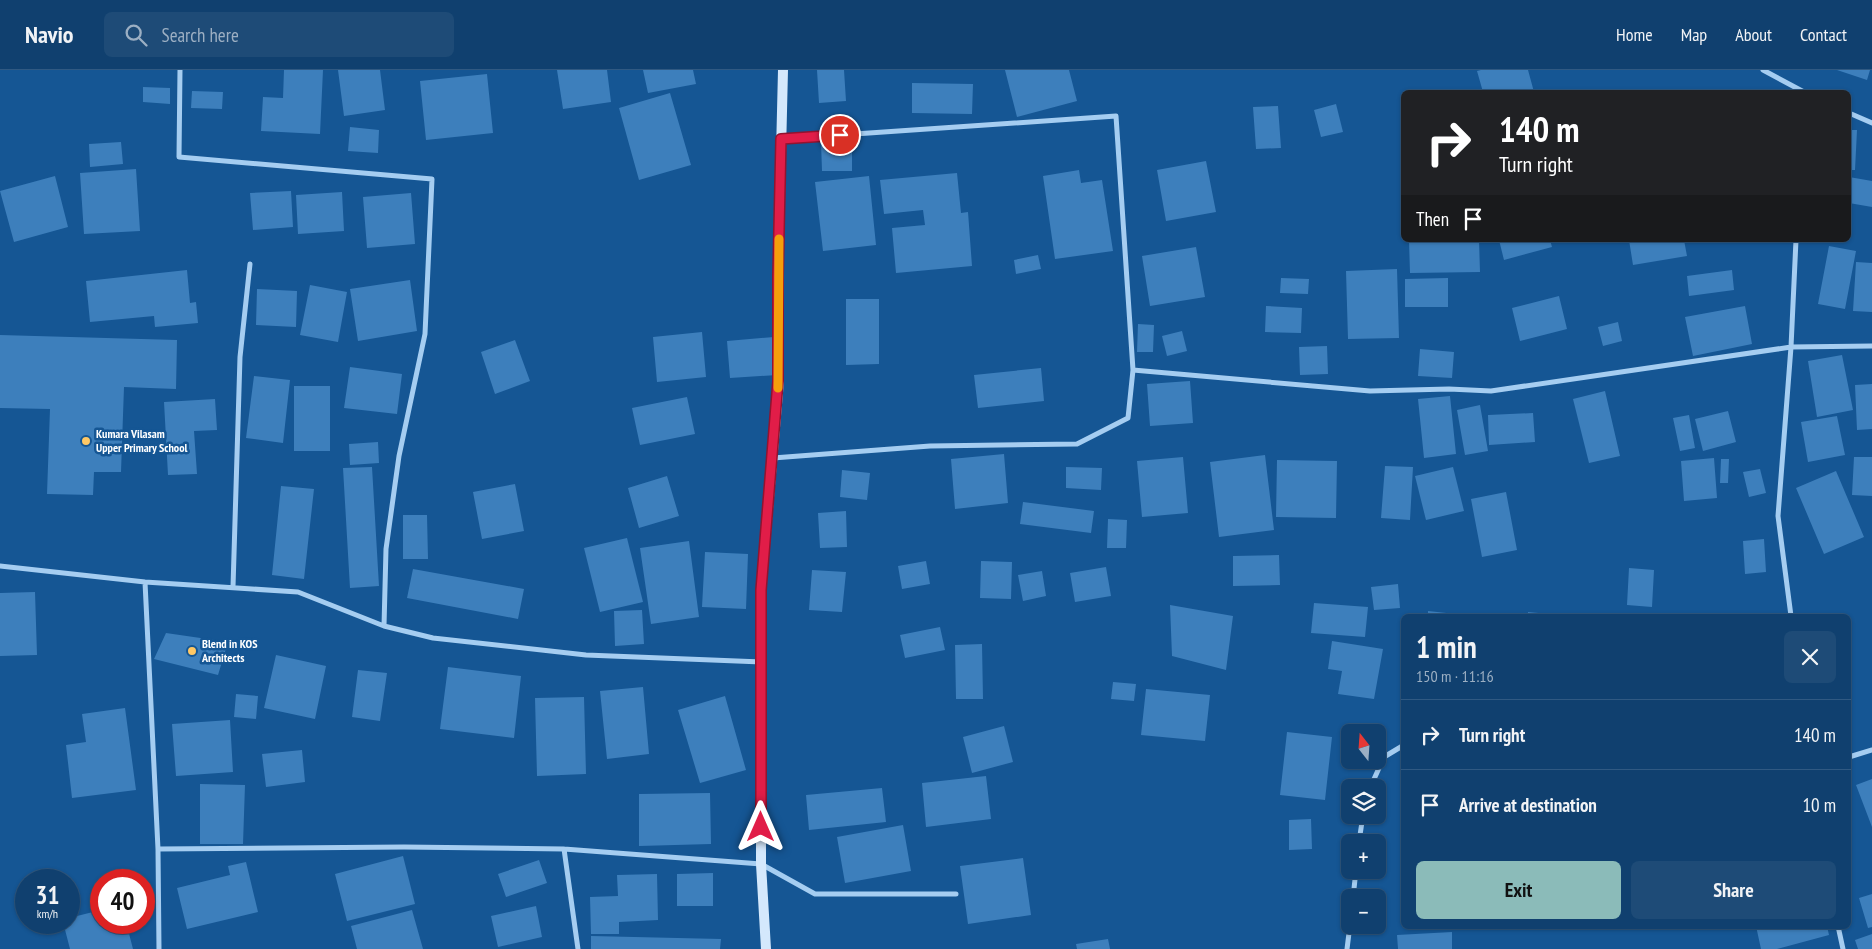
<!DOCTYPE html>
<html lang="en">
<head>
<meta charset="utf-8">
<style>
	body { margin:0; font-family:"PT Sans Narrow",sans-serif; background:#1e4b77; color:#f1f3f6; height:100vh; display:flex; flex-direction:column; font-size:19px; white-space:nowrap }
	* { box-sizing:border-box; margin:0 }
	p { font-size:16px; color:#9cafc3 }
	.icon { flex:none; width:28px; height:28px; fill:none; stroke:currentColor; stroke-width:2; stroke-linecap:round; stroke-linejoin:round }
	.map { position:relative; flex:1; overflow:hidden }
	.sheet { position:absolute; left:1401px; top:544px; width:450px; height:315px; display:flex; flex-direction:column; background:#10406f; border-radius:8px; box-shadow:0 1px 4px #0004,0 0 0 1px #305982 }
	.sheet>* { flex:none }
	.banner { position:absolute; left:1401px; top:20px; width:450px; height:152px; border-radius:8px; box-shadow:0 1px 4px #0004,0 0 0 1px #305982; background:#202124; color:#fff; overflow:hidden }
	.needle { width:32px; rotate:343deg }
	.fabs { position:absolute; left:1341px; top:654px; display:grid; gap:10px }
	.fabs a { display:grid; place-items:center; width:45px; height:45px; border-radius:8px; background:#10406f; box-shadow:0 1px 4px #0004,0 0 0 1px #305982; font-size:25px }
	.speed { position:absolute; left:15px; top:799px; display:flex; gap:10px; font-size:25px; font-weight:700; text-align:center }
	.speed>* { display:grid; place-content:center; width:65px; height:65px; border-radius:50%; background:#10406f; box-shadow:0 1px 4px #0004,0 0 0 1px #305982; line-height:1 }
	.speed small { font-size:12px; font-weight:400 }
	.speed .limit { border:8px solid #d22; background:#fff; color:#111 }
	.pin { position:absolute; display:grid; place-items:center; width:42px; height:42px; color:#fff; margin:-21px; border:2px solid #fff; border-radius:50%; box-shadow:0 1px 5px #0007 }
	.me { position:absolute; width:55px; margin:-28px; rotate:0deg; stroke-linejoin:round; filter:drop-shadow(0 0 4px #0008) }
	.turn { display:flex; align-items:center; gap:18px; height:105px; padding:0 15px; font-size:22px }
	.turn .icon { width:65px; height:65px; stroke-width:2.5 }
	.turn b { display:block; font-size:35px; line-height:42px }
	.then { display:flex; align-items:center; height:48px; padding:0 15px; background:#0003; gap:10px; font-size:19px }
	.round { display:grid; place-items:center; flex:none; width:52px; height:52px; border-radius:8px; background:#1e4b77 }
	.overview { display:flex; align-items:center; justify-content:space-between; height:85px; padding:0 15px }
	h1 { font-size:30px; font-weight:600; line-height:38px }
	.button { display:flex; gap:10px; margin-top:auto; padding:10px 15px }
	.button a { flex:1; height:58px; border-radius:8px; background:#8bbbb9; color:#111; font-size:20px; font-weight:600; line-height:58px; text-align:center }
	.button a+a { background:#1e4b77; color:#f1f3f6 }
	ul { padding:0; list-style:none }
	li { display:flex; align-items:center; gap:15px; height:70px; padding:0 15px; border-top:1px solid #305982 }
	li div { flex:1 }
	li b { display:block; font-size:19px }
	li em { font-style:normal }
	header { display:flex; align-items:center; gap:30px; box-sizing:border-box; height:70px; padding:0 25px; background:#10406f; border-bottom:1px solid #305982 }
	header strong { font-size:24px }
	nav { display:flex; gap:28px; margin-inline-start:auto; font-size:18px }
	.search { width:350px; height:45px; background:#1e4b77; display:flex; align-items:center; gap:12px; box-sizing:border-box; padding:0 18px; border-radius:8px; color:#9cafc3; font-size:19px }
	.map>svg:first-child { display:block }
	.building { fill:#3d7fbc }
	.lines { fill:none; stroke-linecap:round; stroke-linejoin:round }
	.street { stroke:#a5cdf1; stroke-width:5 }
	.secondary { stroke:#d4e8fc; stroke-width:10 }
	.route-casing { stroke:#92132f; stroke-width:12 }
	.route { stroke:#e11d48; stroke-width:9 }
	.slow { stroke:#f59e0b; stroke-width:9 }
	.poi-dot { fill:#ffc865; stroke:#155694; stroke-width:2 }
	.labels { text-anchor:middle; stroke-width:5; stroke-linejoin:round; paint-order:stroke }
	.poi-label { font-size:12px; font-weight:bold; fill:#fff; stroke:#155694; text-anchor:start }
</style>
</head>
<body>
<header>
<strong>Navio</strong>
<div class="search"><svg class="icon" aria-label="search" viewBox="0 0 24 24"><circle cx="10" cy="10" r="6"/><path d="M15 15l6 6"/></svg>Search here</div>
<nav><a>Home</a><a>Map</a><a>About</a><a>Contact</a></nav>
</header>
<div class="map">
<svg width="1872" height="879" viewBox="0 0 1872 879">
	<rect width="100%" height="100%" fill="#155694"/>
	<path class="building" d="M284 0H323L320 64 261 61 263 27 283 28Z
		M338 0H380L385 40 344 46Z
		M557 0H607L611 32 563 39Z
		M643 0H693L696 14 648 23Z
		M817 0H844L846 31 819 33Z
		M1005 0H1069L1077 31 1017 47Z
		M1481 0H1528L1534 22H1483L1477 1Z
		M1837 0H1870L1867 10Z
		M487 4 493 63 426 70 420 11Z
		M912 13 973 14 972 44 912 43Z
		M143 17 170 18V34L143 32Z
		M192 21 223 22 222 39 191 38Z
		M670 23 691 95 639 110 619 38Z
		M1336 34 1343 62 1321 67 1314 40Z
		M1278 36 1281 78 1256 79 1253 37Z
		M350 57 379 60 378 83 348 81Z
		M1849 60H1857L1855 100H1849Z
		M852 71V101H822L821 72Z
		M121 72 123 94 90 97 89 74Z
		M1206 91 1216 142 1166 151 1157 100Z
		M136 99 140 161 84 164 80 103Z
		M1079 100 1081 113 1102 110 1113 181 1055 189 1043 106Z
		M957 103 961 143 968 142 972 196 896 203 892 158 925 155 923 140 884 144 880 110Z
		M55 106 68 157 14 172 0 121Z
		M869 106 876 175 823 181 815 112Z
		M1849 107 1872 111V137L1849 133Z
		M291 121 293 157 253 160 250 123Z
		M342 122 344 161 298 164 296 125Z
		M411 123 415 174 367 178 363 127Z
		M1850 147 1851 160H1849V148Z
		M1409 170H1479L1480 202 1410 203Z
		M1499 170H1550L1552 177 1504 190Z
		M1629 170H1684L1687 186 1633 195Z
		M1829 176 1856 181 1845 239 1818 234Z
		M1196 177 1205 227 1150 236 1142 186Z
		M1038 185 1041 199 1016 204 1014 190Z
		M1856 192 1872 193V242L1853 241Z
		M1397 199 1399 268 1348 269 1346 201Z
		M187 200 190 233 196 232 198 253 155 257 154 246 90 252 86 211Z
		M1732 200 1734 220 1689 226 1687 206Z
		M1281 208 1309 209 1308 224 1280 223Z
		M1448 208V237H1405V209Z
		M410 210 417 261 358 271 350 219Z
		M310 215 347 222 338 272 300 265Z
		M257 219 297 221 296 257 256 255Z
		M1559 226 1567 259 1520 271 1512 238Z
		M846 229H879V294L846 295Z
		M1266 236 1302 238 1301 263 1265 262Z
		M1745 236 1752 274 1693 286 1685 247Z
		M1618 252 1622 271 1603 276 1598 257Z
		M1138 254 1154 255 1153 282H1137Z
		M1182 261 1187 281 1167 286 1162 266Z
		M702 262 706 307 657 312 653 267Z
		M0 265 177 270 176 319 124 317 121 402H94L93 425 47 424 50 339 0 338Z
		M774 267 777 305 730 308 727 271Z
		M515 270 530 311 495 324 481 282Z
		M1327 276 1328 304 1300 305 1299 277Z
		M1420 279 1454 282 1452 308 1418 306Z
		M1842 285 1853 340 1817 347 1808 291Z
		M350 297 402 304 397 344 344 338Z
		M1041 298 1044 331 978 338 974 305Z
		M254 306 290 310 283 373 246 368Z
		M1190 311 1193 353 1150 356 1147 314Z
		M1872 314V359L1857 360 1855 315Z
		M294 316H330V381H294Z
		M1605 321 1620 386 1589 393 1573 329Z
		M1450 326 1456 384 1424 388 1418 329Z
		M687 327 695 364 640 375 632 338Z
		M215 329 217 360 194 361 197 404 168 405 164 332Z
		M1480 335 1488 381 1465 385 1457 340Z
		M1728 341 1736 372 1703 381 1695 349Z
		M1533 343 1535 372 1489 375 1488 345Z
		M1689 345 1695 378 1680 381 1673 348Z
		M1837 346 1845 385 1808 392 1801 352Z
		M378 372 379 393 350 395 349 374Z
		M1004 384 1008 433 955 439 951 389Z
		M1265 385 1274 460 1219 467 1210 392Z
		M1183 387 1188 443 1142 447 1137 391Z
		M1854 387H1872V426L1852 425Z
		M1714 388 1717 428 1684 431 1681 391Z
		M1721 389H1729L1728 413H1720Z
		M1277 390 1337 391 1336 448 1276 447Z
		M1385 396 1413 397 1410 450 1381 448Z
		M372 397 379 516 350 518 343 398Z
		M1066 397 1102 398 1101 420 1066 418Z
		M1453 397 1464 441 1426 450 1415 406Z
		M1760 399 1766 423 1749 427 1743 402Z
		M842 400 870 403 867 430 840 427Z
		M1836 401 1864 467 1824 484 1796 418Z
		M667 406 679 446 639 458 628 418Z
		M515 414 524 461 482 469 473 422Z
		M281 416 314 419 304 509 272 505Z
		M1506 422 1517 480 1482 487 1471 429Z
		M1023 432 1094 441 1091 463 1020 454Z
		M846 441 847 477 820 478 818 443Z
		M403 445H427L428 489H403Z
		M1108 449 1127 450 1126 478H1107Z
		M627 468 643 532 600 542 584 478Z
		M1764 469 1766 502 1745 504 1743 471Z
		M689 471 699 547 651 554 640 478Z
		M705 482 748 484 746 539 702 537Z
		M1279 485 1280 515 1233 516V486Z
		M926 491 930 514 902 519 898 496Z
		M981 491 1012 492 1011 529 980 528Z
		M1106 497 1111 526 1075 532 1070 503Z
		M1629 498 1654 500 1652 537 1627 535Z
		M413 499 524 519 518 549 407 528Z
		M812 500 846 502 842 542 809 540Z
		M1042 501 1046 526 1023 531 1018 505Z
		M1398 514 1400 538 1374 540 1371 517Z
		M35 522 37 585 0 586V523Z
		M1314 533 1368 537 1365 567 1311 563Z
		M1170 535 1233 546 1226 600 1172 586Z
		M642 540 644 574 615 576 614 541Z
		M1428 541 1465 545V546H1428Z
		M1528 542 1560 545V546H1528Z
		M940 557 945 580 905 588 900 565Z
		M166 563 228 572 218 605 154 589Z
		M1332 571 1383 579 1374 629 1338 624 1342 601 1328 599Z
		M982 574 983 629H956L955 575Z
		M276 585 326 596 315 649 264 638Z
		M448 597 521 606 514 668 440 659Z
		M358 600 387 603 380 651 352 647Z
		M1113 612 1136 614 1134 631 1111 629Z
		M643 617 649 684 607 689 600 621Z
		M1146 619 1210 625 1205 671 1141 665Z
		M236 624 258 626 256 649 234 647Z
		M725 626 746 700 700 713 678 640Z
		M584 627 586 704 537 706 535 628Z
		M125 638 136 720 72 728 66 675 86 672 82 644Z
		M230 650 233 702 176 706 172 654Z
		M1004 656 1013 692 972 703 963 667Z
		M1287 662 1332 667 1325 730 1280 725Z
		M302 680 305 712 266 717 262 684Z
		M986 706 991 749 926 757 922 713Z
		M1872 709V757L1856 715Z
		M200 714 245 715 243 774H200Z
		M882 718 886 752 809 760 806 725Z
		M710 723 711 774 639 776V724Z
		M1311 749 1312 779 1289 780V750Z
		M903 755 911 801 845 813 837 767Z
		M403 786 415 834 347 851 335 804Z
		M1023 788 1031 845 968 854 960 796Z
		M539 790 547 813 506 827 498 804Z
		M246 792 258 842 187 859 177 818 230 805 228 796Z
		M713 803V836H677V804Z
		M657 804 658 850 619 852V864H591L590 827 618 826 617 805Z
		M1872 824V857L1868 858 1859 828Z
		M536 836 542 867 498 877 491 846Z
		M101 840V852H126L133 879H70L63 852H69V848Z
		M412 840 423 879H357L351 856Z
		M1756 856H1827L1829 865 1777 879H1761Z
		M1452 862V879H1398L1397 865Z
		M1872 864V879H1858L1855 870Z
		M591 866 721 869 720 879H591Z
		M1108 869 1110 879H1077L1076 874Z"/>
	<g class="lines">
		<path class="street" d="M180 0 179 87 432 109 425 264 399 386 386 479 384 556
			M1763 0 1804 22
			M1849 43 1872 53
			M782 69 1116 46 1133 300
			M773 388 930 376 1077 374 1128 348 1133 300 1370 321 1449 319 1491 321 1791 277 1872 276
			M0 496 145 512 298 522 384 556 433 568 586 585 762 592
			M145 512 158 779 159 879
			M233 517 240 287 250 194
			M1791 546 1778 446 1791 277 1796 170
			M1849 687 1872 680
			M1370 718 1384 687 1404 675
			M1359 772 1363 745
			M158 779 404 777 564 779 761 794 815 824H956
			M564 779 578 879
			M1353 828 1356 800
			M1838 856 1843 879
			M1347 879 1350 855"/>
		<path class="secondary" d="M766 879 761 794V520L779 311 778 207 783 0"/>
	</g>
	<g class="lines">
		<g class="route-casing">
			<path id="route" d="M761 757V520L778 311V206L781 69 840 65"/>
		</g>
		<use href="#route" class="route"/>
		<path class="slow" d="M778 318 779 169"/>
	</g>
	<g class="poi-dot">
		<circle cx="86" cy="371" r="5"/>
		<circle cx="192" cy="581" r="5"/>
	</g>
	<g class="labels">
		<g class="poi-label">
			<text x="96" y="368">Kumara Vilasam<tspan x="96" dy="14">Upper Primary School</tspan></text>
			<text x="202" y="578">Blend in KOS<tspan x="202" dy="14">Architects</tspan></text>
		</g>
	</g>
</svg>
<div class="fabs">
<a><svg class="needle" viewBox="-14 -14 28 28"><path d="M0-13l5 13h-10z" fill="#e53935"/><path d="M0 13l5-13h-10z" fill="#9cafc3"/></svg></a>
<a><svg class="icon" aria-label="layers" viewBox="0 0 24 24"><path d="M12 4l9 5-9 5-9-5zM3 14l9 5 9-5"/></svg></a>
<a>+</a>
<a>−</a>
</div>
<div class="speed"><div>31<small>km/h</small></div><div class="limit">40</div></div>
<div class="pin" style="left:840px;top:65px;background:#d93025"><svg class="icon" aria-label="arrive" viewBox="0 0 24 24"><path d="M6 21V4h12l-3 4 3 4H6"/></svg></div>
<svg class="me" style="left:761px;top:757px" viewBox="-20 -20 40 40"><path d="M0-17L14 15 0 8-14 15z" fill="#e11d48" stroke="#fff" stroke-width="4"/></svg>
<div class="banner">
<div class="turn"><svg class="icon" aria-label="right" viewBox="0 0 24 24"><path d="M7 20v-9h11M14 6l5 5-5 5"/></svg><div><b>140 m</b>Turn right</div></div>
<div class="then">Then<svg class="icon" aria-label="arrive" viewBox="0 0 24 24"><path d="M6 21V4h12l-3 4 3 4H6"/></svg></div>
</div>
<section class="sheet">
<div class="overview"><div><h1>1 min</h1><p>150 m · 11:16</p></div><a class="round"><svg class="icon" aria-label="close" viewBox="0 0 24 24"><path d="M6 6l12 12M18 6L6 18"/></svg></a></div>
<ul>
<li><svg class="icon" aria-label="right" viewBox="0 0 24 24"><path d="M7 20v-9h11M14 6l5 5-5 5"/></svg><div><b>Turn right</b></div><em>140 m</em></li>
<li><svg class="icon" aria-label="arrive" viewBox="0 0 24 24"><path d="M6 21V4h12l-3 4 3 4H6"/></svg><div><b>Arrive at destination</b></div><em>10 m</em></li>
</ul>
<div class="button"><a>Exit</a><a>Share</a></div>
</section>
</div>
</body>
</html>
